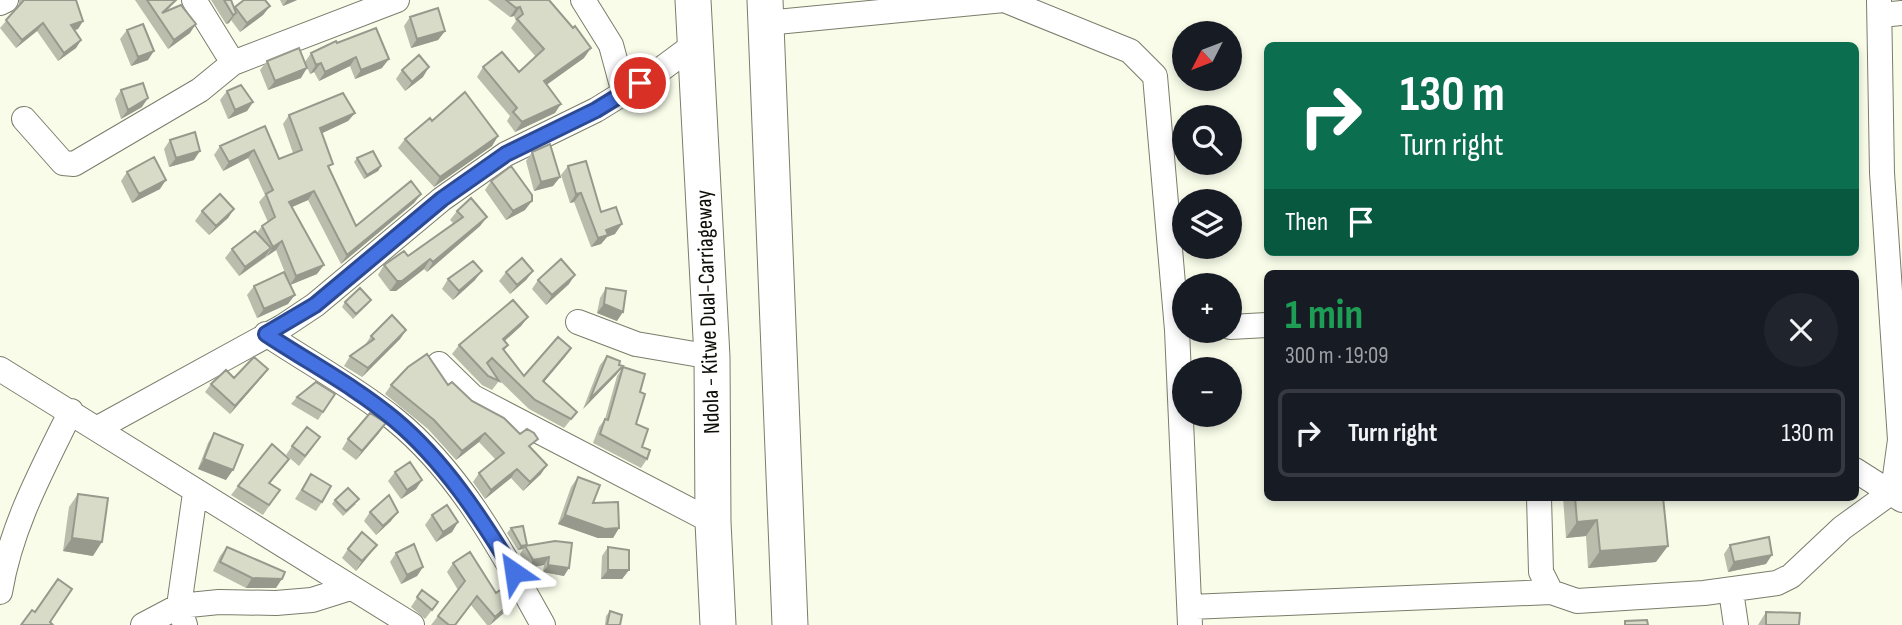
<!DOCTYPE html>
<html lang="en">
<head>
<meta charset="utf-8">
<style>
	body { margin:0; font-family:"Sofia Sans Condensed",sans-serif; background:#20242c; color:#f1f3f6; height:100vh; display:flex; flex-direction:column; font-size:26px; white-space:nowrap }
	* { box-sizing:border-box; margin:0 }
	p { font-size:23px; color:#9ea1a6 }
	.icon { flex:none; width:38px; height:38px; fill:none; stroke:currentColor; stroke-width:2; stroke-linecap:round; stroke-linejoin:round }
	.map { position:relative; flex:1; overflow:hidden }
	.side { position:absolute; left:1264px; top:270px; width:595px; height:231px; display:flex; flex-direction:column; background:#171b24; border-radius:10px; box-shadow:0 4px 10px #0003 }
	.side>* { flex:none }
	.top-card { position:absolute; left:1264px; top:42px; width:595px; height:214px; border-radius:10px; box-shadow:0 4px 10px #0003; background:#0b6e4f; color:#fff; overflow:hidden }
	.needle { width:46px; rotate:228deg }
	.controls { position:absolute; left:1172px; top:21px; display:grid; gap:14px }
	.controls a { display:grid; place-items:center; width:70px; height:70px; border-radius:50%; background:#171b24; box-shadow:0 4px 10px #0003; font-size:35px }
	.pin { position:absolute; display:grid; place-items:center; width:60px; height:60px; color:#fff; margin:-30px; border:4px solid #fff; border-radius:50%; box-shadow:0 2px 7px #0007 }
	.me { position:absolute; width:77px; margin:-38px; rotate:328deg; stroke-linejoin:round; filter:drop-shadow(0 0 5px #0008) }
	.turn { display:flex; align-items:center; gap:24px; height:147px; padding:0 21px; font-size:32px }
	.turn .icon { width:91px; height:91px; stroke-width:2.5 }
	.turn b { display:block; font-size:49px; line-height:60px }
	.then { display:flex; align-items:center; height:66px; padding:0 21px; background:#0003; gap:14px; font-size:26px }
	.round { display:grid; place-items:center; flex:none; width:74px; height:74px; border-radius:37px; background:#20242c }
	.head { display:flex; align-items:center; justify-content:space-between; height:119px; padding:0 21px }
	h1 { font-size:42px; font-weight:700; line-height:52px; color:#1e9e55 }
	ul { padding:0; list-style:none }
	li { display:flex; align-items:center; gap:21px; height:88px; margin:0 14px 10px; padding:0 7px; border:4px solid #363941; border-radius:10px }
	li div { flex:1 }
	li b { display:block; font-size:26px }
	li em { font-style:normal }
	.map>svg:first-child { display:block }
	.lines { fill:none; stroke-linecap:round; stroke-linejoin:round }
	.minor-casing { stroke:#7a7d6c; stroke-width:26 }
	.highway-casing { stroke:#7a7d6c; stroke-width:37 }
	.minor { stroke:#fff; stroke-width:24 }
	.highway { stroke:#fff; stroke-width:35 }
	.wall { fill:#babcac }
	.shaded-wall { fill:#97998c }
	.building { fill:#d8dbc8; stroke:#97998c; stroke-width:2 }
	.route-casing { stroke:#2c4a94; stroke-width:18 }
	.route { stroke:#4472e3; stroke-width:12 }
	.labels { text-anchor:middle; stroke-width:7; stroke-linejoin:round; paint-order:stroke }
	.street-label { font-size:23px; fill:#0d0e08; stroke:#fff }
</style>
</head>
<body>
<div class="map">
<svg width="1902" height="625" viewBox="0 0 1902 625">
	<rect width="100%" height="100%" fill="#f8fce9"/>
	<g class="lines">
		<g class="minor-casing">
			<path id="minor" d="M194 0 233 63
				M583 0 611 45 624 93
				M0 3 6 0
				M1881 15 1902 13
				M766 23 1004 0 1130 51 1155 76 1177 330 1190 625
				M24 119 63 163 74 164 200 90 233 63 397 0
				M578 322 636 344 712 357
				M1230 327 1267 325
				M266 334C308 362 354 387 394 419 460 472 503 553 543 625
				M439 364 473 397 713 522
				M0 369 412 625
				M98 428 282 327 315 305 442 199 506 154 596 110 656 73 695 44
				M1855 470 1902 500
				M1539 497 1541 572 1551 592 1577 601 1704 593 1777 583 1791 576 1842 528 1893 491 1900 440 1882 173 1879 0
				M1731 591 1736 625
				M0 592C11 526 42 470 71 411
				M1190 607 1551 592
				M143 625 179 606 219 602 276 603 312 600 350 588
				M185 625 179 606 195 493"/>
		</g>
		<g class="highway-casing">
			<path id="highway" d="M693 0 712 357 713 522 718 625
				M765 0 790 625"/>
		</g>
		<use href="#minor" class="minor"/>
		<use href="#highway" class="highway"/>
	</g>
	<path class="wall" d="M19 0H76L83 21 78 29 74 30 81 40 76 48 58 61 37 31 16 48 0 28 19 6Z
		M135 0H176L168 10 190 33 168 49Z
		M211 0H231L234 8 235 7 270 6 263 15 240 32 231 20 229 23 226 24Z
		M280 0H297L283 6Z
		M488 0H549L584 58 547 84 555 113 515 132 507 121 510 116 477 77 483 67 519 72 536 57 511 28 516 21 514 16 510 17Z
		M410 17 445 31 438 40 411 48 404 26Z
		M127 30 148 60 131 66 120 39Z
		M337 43 382 68 355 79 350 66 319 81 314 72 310 74 305 62 311 53Z
		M267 61 301 78 268 90 260 70Z
		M402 70 423 77 405 91 396 79Z
		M121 90 142 107 121 119 115 99Z
		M227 91 253 102 247 111 228 119 220 100Z
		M355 113 348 121 322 133 329 170 356 226 421 194 414 203 341 264 308 200 292 207 317 274 290 285 288 304 257 318 247 295 254 286 287 278 276 250 239 276 225 258 232 249 257 233 262 226 268 222 259 202 265 195 248 158 223 171 214 155 220 146 265 126 279 159 293 153 283 124 289 115Z
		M432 121 498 136 492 146 434 187 398 148 405 139Z
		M170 140 194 160 169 167 164 149Z
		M532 152 560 177 553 186 534 191 526 161Z
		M357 158 381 166 378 171 364 179 354 162Z
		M568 166 601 212 615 234 607 237 601 244 591 247 574 202 570 203 561 175Z
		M127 172 160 189 132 203 121 181Z
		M491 181 525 210 506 220 485 190Z
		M234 209 228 218 209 235 195 221 202 211Z
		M457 211 487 217 480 226 427 272 424 269 396 291H390L378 275 384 265 408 256 454 224 450 220Z
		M533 271 526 280 510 294 499 281 506 272Z
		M448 279 475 280 453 300 442 289Z
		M538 280 569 284 546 305 532 289Z
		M606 288 617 321 597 313 600 298Z
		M371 300 368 304 353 319 342 307 345 302Z
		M528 317 521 326 504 341 508 345 504 351 524 376 571 348 544 382 577 412 564 428 529 409 498 379 499 381 492 390 482 385 452 354 459 345Z
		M406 330 400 339 362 377 344 366 350 356 365 345 371 336Z
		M607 356 619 365 623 366 616 375 583 409 600 365Z
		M623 367 640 392 636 424 642 447 647 459 641 468 593 443 599 427 605 419 617 376Z
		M268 369 262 377 230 414 205 392 211 384Z
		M391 385H448L472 401 532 449 541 474 523 491 511 478 485 499 473 482 479 473 496 460 479 442 456 460 428 429 385 394Z
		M335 394 318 420 291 404 297 397Z
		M214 433 226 480 198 469 208 443Z
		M379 433 356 460 342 449 348 439Z
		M292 446H314L299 466 286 455Z
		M282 468 270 483 280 490 263 515 231 495 238 486Z
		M395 472 422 480 416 489 401 499 388 481Z
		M311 474 322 502 316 511 295 499Z
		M578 477 593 503 619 528 613 538H598L558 524 571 487Z
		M78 494 93 556 63 551 69 507Z
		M1563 497H1663L1656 562 1588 568 1586 536 1566 538Z
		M335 500 356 504 343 516 332 504Z
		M370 512 391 521 376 535 364 521Z
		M432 515 458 522 452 532 436 542 425 525Z
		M511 528 527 545 526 546 555 541 564 576 543 572 544 565 528 568 520 554 523 549 518 550 507 533Z
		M1730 545 1766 564 1728 572 1724 554Z
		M227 547 276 588H246L213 571 220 556Z
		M608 547 629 570 622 579H601L602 556Z
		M348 549 370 554 356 571 342 558Z
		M396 553 423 567 417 576 401 584 390 562Z
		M453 563 505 612 490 625H487L471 605 455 625H431L458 590 447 572Z
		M422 590 438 602 425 619 411 607Z
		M610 611 620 625H605L606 616Z
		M1766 612 1799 625H1758Z"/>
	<path class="shaded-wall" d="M287 0H297L283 6Z
		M270 6 263 15 240 32 247 23Z
		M520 7 514 16 510 17 516 8Z
		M236 13 229 23 226 24 233 15Z
		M83 21 78 29 65 33 71 25Z
		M43 23 37 31 16 48 22 40Z
		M196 24 190 33 168 49 174 40Z
		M445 31 438 40 411 48 417 39Z
		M81 40 76 48 58 61 64 53Z
		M591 48 584 58 538 91 544 81Z
		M154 51 148 60 131 66 138 57Z
		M356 57 350 66 319 81 325 72Z
		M389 59 382 68 355 79 361 70Z
		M321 63 314 72 310 74 316 65Z
		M429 67 423 77 405 91 412 82Z
		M307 68 301 78 268 90 275 81Z
		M148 98 142 107 121 119 128 110Z
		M253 102 247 111 228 119 235 110Z
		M561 104 555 113 515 132 522 122Z
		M355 113 348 121 314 137 320 128Z
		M498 136 492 146 434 187 440 177Z
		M254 150 248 158 223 171 229 162Z
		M200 151 194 160 169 167 176 158Z
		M381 166 378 171 364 179 367 175Z
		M560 177 553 186 534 191 541 182Z
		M166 180 160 189 132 203 139 194Z
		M314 191 308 200 283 211 289 202Z
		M581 193 574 202 570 203 576 194Z
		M421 194 414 203 341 264 347 255Z
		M532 201 525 210 506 220 513 211Z
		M234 209 228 218 209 235 216 226Z
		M487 217 480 226 427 272 433 262Z
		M622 224 615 234 607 237 601 244 591 247 598 238 606 230Z
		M282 241 276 250 267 256 273 247Z
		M271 248 265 257 239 276 245 267Z
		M430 259 424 269 396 291H390L397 281Z
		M324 265 317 274 290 285 296 276Z
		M482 271 475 280 453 300 459 291Z
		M533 271 526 280 510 294 517 285Z
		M575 275 569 284 546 305 552 295Z
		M295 295 288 304 257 318 264 309Z
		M604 304 623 312 617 321 597 313Z
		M528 317 521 326 496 349 503 339Z
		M406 330 400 339 362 377 368 368Z
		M571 348 565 357 537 390 543 381Z
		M623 366 616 375 583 409 590 399Z
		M268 369 262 377 230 414 235 406Z
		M386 423 379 433 356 460 362 451Z
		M485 433 479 442 456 460 462 451Z
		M204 459 233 470 226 480 198 469Z
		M547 465 541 474 523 491 530 482Z
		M517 469 511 478 485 499 491 490Z
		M422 480 416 489 401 499 407 490Z
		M398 512 391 521 376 535 383 526Z
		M565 515 619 528 613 538H598L558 524Z
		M1597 520 1586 536 1566 538 1577 522Z
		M458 522 452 532 436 542 443 532Z
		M72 538 102 542 93 556 63 551Z
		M377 545 370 554 356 571 362 561Z
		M527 545 523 549 518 550 521 546Z
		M1668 546 1656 562 1588 568 1600 551Z
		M1772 555 1766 564 1728 572 1734 562Z
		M549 557 544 565 528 568 533 560Z
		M548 565 569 568 564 576 543 572Z
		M423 567 417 576 401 584 407 575Z
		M608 570H629L622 579H601Z
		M252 578 282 579 276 588H246Z
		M511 603 505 612 490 625 495 617Z"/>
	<path class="building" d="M24 0H76L83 21 71 25 81 40 64 53 43 23 22 40 6 20Z
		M147 0H176L162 13 181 5 196 24 174 40Z
		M224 0H231L236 13 233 15Z
		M244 0H265L270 6 247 23 235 7Z
		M506 0H549L573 28 575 26 591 48 544 81 561 104 522 122 513 112 517 108 483 67 502 52 519 72 544 49 517 19 523 14 520 7 516 8Z
		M438 8 445 31 417 39 410 17Z
		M143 24 154 51 138 57 127 30Z
		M376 28 389 59 361 70 356 57 325 72 321 63 316 65 311 53 336 41 337 43Z
		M299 48 307 68 275 81 267 61Z
		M419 55 429 67 412 82 402 70Z
		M143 83 148 98 128 110 121 90Z
		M241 85 253 102 235 110 227 91Z
		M465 92 498 136 440 177 405 139 430 118 432 121Z
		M343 93 355 113 320 128 333 164 328 166 356 226 411 181 421 194 347 255 314 191 289 202 324 265 296 276 282 241 273 247 262 226 275 217 266 194 273 190 254 150 229 162 220 146 265 126 279 159 302 150 289 115Z
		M195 132 200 151 176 158 170 140Z
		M550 144 560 177 541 182 532 152Z
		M373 151 381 166 367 175 357 158Z
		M154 157 166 180 139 194 127 172Z
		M586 161 601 212 616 207 622 224 606 230 608 235 598 238 581 193 576 194 568 166Z
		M511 166 532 195V201L513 211 491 181Z
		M220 194 234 209 216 226 202 211Z
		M471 198 487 217 433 262 430 259 402 281H397L384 265 404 251 408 256 463 217 457 211Z
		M255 231 271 248 245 267 232 249Z
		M522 258 533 271 517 285 506 272Z
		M561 259 575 275 552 295 538 280Z
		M473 261 482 271 459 291 448 279Z
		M284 272 295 295 264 309 254 286Z
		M360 288 371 300 356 314 345 302Z
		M606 288 626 291 623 312 604 304Z
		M513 300 528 317 503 339 508 345 503 349 524 376 558 337 571 348 543 381 577 412 571 419 535 400 492 358 487 363 499 381 488 376 459 345Z
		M392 315 406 330 368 368 350 356 374 339 371 336Z
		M427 354 448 385 452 382 472 401 504 418 520 434 527 429 534 433 538 439 529 446 547 465 530 482 517 469 491 490 479 473 504 453 485 433 462 451 434 420 391 385 408 367Z
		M607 356 620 361 619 365 623 366 590 399Z
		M254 357 268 369 235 406 211 384 226 370 234 378Z
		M623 367 645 374 640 392 645 394 636 424 648 429 642 447 650 450 647 459 600 434 605 419 608 420Z
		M316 382 335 394 323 412 297 397Z
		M370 413 386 423 362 451 348 439Z
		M307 427 320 437 305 456 292 446Z
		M214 433 243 445 233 470 204 459Z
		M272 444 289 459 269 483 280 490 269 505 238 486Z
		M410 462 422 480 407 490 395 472Z
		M311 474 331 486 322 502 302 490Z
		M578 477 600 485 593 503 618 502 619 528 605 529 565 515Z
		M348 488 359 499 346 511 335 500Z
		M78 494 108 498 102 542 72 538Z
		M389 495 398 512 383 526 370 512Z
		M1575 497H1663L1668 546 1600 551 1597 520 1577 522Z
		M447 505 458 522 443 532 432 515Z
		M523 526 527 545 521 546 511 528Z
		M362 532 377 545 362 561 348 549Z
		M1769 537 1772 555 1734 562 1730 545Z
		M555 541 572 543 569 568 548 565 549 557 533 560 525 546Z
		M414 544 423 567 407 575 396 553Z
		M227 547 285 572 282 579 252 578 220 562Z
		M608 547 629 550V570H608Z
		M470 552 496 593 500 590 511 603 495 617 477 596 455 625H449L438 616 465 581 453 563Z
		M58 579 72 589 50 622 53 625H21L32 610 35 612Z
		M422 590 438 602 432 610 417 597Z
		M610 611 622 615 620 625H607Z
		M1766 612 1800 613 1799 625H1766Z
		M1647 620 1648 625H1625V621Z"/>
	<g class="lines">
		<g class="route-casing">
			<path id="route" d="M514 572C481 518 444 461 395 420 356 387 308 362 266 334L315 305 442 199 506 154 596 110 640 83"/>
		</g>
		<use href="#route" class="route"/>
	</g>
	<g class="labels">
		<g class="street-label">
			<text transform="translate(707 312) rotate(-92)" y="8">Ndola - Kitwe Dual-Carriageway</text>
		</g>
	</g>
</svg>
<div class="controls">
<a><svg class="needle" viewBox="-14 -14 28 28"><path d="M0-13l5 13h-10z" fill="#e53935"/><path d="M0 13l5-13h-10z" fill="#9ea1a6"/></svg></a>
<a><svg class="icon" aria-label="search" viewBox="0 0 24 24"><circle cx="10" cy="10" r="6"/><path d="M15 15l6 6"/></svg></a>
<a><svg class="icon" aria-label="layers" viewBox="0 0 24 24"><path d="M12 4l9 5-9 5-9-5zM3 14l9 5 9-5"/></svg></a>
<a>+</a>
<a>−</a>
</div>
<div class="pin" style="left:640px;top:83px;background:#d93025"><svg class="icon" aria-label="arrive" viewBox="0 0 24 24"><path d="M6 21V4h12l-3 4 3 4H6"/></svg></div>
<svg class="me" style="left:514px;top:572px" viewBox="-20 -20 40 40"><path d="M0-17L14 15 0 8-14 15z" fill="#4472e3" stroke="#fff" stroke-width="4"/></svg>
<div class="top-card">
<div class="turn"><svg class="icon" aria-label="right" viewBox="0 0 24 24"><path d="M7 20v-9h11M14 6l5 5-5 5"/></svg><div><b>130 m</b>Turn right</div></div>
<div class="then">Then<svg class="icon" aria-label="arrive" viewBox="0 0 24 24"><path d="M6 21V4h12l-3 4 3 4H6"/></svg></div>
</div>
<section class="side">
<div class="head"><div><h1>1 min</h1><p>300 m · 19:09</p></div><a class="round"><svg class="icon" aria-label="close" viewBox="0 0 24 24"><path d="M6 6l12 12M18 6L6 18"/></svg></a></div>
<ul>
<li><svg class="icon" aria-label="right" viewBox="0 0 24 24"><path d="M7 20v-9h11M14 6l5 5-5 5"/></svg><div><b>Turn right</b></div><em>130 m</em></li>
</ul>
</section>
</div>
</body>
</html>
